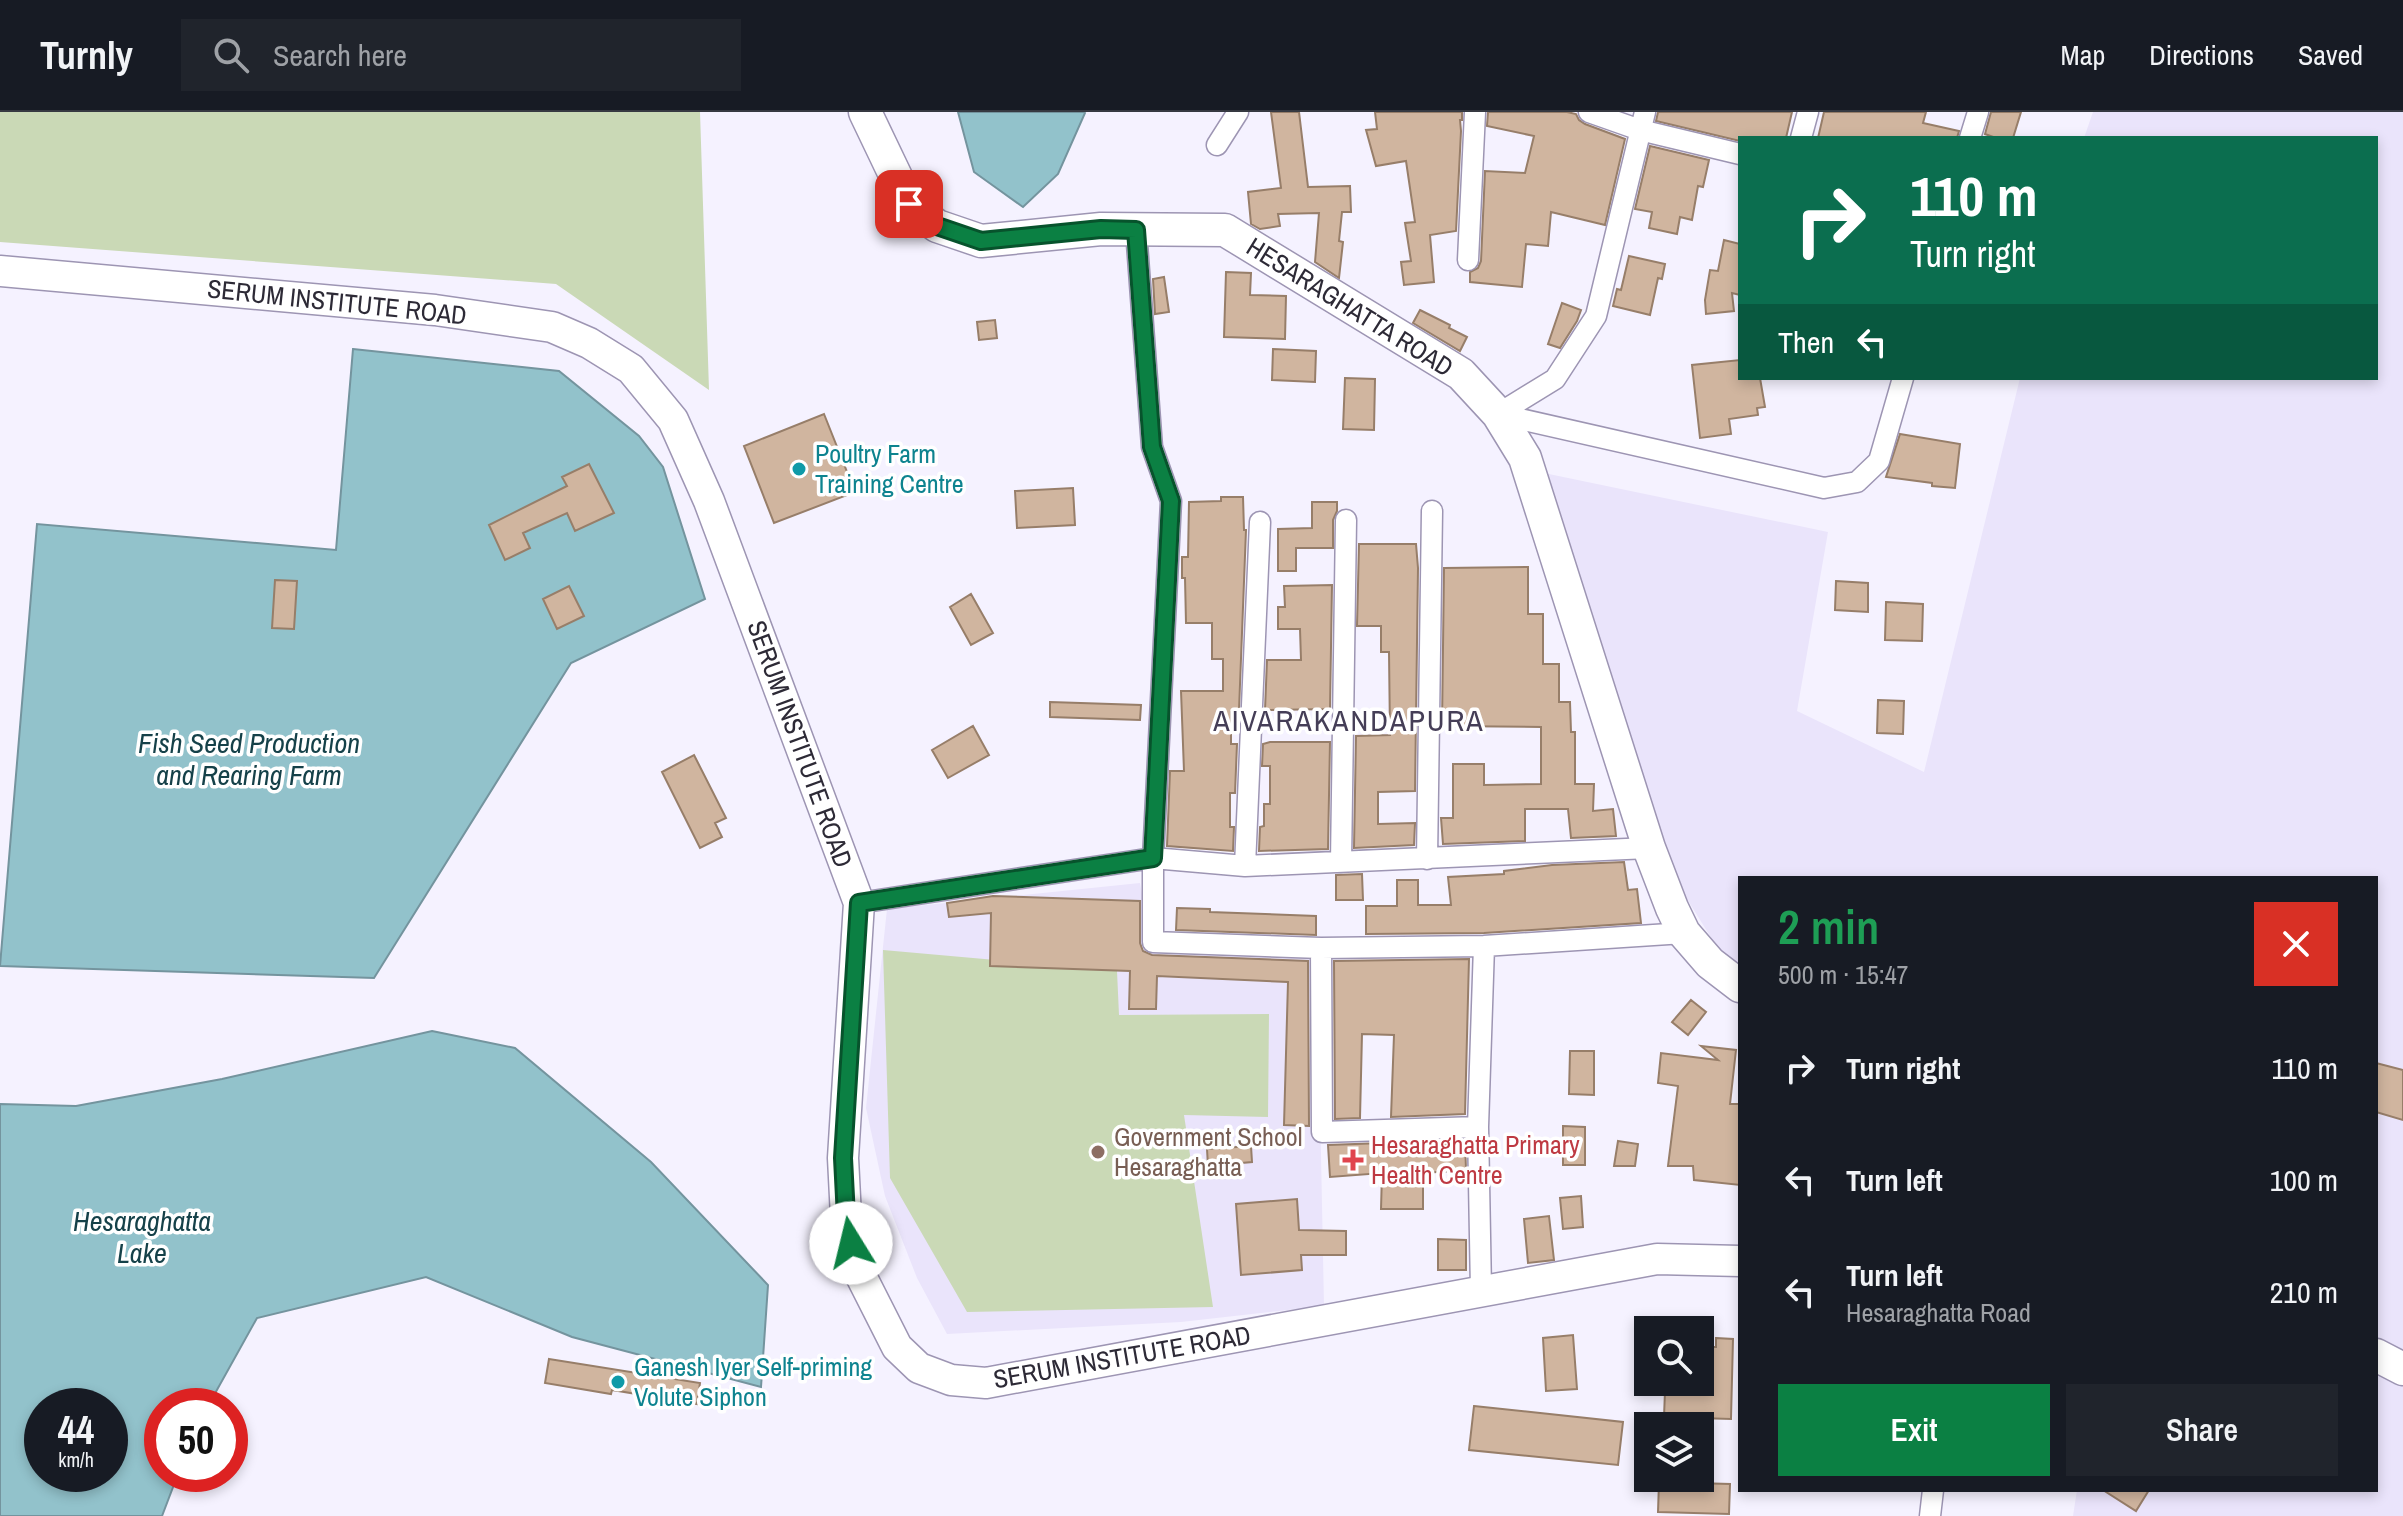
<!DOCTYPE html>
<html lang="en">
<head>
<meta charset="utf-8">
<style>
	body { margin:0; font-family:"Archivo Narrow",sans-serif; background:#20242c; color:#f1f3f6; height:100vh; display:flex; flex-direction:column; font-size:30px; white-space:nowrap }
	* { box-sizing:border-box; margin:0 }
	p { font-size:26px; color:#9ea1a6 }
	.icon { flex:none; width:44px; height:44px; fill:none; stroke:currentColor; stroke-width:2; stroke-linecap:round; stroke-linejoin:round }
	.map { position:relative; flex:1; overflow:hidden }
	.details { position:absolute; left:1738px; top:764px; width:640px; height:616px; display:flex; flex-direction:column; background:#171b24; border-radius:0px; box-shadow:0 4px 12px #0003 }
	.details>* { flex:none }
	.hud { position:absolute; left:1738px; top:24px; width:640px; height:244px; border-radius:0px; box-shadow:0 4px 12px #0003; background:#0b6e4f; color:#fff; overflow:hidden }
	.tools { position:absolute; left:1634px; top:1204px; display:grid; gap:16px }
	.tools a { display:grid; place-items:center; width:80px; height:80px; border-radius:0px; background:#171b24; box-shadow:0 4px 12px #0003; font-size:40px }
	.speed { position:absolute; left:24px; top:1276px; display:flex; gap:16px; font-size:40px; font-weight:700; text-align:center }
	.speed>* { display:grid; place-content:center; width:104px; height:104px; border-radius:50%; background:#171b24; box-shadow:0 4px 12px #0003; line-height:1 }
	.speed small { font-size:20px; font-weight:400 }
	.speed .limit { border:12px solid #d22; background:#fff; color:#111 }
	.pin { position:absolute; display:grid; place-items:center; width:68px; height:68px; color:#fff; margin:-34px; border-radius:16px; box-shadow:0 4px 12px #0006 }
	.me { position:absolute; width:88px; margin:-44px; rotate:351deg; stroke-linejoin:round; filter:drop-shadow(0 0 6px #0008) }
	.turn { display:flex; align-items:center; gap:28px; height:168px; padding:0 40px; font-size:36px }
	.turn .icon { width:104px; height:104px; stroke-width:2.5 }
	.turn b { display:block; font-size:56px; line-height:68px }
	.then { display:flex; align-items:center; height:76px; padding:0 40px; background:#0003; gap:16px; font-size:30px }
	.round { display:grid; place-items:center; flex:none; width:84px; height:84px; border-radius:0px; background:#20242c }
	.head { display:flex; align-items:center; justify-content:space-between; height:136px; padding:0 40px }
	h1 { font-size:48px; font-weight:600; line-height:60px; color:#1e9e55 }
	.cta { display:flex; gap:16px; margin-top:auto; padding:16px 40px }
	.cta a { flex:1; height:92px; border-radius:0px; background:#0b8043; color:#fff; font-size:32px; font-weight:600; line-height:92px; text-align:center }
	.cta a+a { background:#20242c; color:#f1f3f6 }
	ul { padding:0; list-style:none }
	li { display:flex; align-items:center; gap:24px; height:112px; padding:0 40px }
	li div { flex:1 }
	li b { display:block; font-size:30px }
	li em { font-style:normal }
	header { display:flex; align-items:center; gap:48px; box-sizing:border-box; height:112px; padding:0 40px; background:#171b24; border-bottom:2px solid #363941 }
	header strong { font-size:38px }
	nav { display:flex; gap:44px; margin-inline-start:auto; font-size:28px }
	.search { width:560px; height:72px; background:#20242c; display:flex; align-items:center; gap:20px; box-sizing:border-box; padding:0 28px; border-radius:0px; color:#9ea1a6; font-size:30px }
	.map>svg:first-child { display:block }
	.built { fill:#eae4fb }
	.green { fill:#cad9b6 }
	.water { fill:#92c2cb; stroke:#74949e; stroke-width:2; fill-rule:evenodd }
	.building { fill:#d0b59f; stroke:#977e69; stroke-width:2 }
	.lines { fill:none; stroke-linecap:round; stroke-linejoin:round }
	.minor-casing { stroke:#9d95b3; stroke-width:23 }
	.secondary-casing { stroke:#9d95b3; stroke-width:33 }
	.primary-casing { stroke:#9d95b3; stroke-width:35 }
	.minor { stroke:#fff; stroke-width:20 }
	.secondary { stroke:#fff; stroke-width:30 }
	.primary { stroke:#fff; stroke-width:32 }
	.route-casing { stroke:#07532c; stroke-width:20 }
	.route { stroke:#0b8043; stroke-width:14 }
	.culture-dot { fill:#0f9aa8; stroke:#fff; stroke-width:3 }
	.education-dot { fill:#8d6e63; stroke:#fff; stroke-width:3 }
	.health-dot { fill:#e0444e; stroke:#fff; stroke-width:3 }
	.labels { text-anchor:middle; stroke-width:7; stroke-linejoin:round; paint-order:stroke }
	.street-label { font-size:26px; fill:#2d2a36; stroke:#fff }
	.culture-label { font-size:26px; fill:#0d838f; stroke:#fff; text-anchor:start }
	.education-label { font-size:26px; fill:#785e54; stroke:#fff; text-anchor:start }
	.health-label { font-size:26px; fill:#be3a42; stroke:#fff; text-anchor:start }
	.water-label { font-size:28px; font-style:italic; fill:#154149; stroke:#fff }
	.quarter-label { font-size:30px; letter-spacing:2px; fill:#453e57; stroke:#fff }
</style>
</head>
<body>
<header>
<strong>Turnly</strong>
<div class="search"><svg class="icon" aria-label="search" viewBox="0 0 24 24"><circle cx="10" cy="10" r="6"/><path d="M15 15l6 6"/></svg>Search here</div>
<nav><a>Map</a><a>Directions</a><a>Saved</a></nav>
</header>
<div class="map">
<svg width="2403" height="1404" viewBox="0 0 2403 1404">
	<rect width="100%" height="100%" fill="#f5f2ff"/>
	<path class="built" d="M2093 0H2403V1404H2073L2077 1378H2376V766H1740V859L1723 845 1671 761 1544 361 1828 420 1797 599 1924 660 2020 266H2376V26H2084Z
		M1140 771 1151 835 1317 840 1324 1194 1181 1210 947 1222 917 1166 885 1084 866 996 887 797Z"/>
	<path class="green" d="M0 0H700L709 278 556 172 0 130Z
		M883 838 1117 859 1119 903 1269 902 1268 1005 1184 1003 1213 1195 967 1200 890 1066Z"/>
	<path class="water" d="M958 0H1084L1085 1 1058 62 1023 95 974 60Z
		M353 237 559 259 639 324 663 355 705 487 571 551 374 866 0 854 37 412 336 438Z
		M432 919 515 936 651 1050 768 1173 761 1275 572 1225 426 1165 257 1206 208 1294H162V1362H178L162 1404H0V992L76 994 222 967ZM42 1294H110V1362H42Z"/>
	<path class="building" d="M1271 0H1299L1308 75 1350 74 1351 100H1342L1339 129 1343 130 1339 166 1315 150 1319 101 1278 102 1280 114 1260 117 1251 112 1248 80 1281 76Z
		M1375 0H1462V8H1460L1461 19 1456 119 1430 123 1434 170 1404 173 1401 150 1411 149 1405 111 1415 110 1406 49 1376 54 1366 18 1377 17Z
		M1488 0H1567L1576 2 1579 8 1585 12 1625 27 1605 113 1551 100 1548 134 1526 132 1522 175 1470 170V160L1478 156 1481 149 1485 59 1525 61 1534 24 1487 14Z
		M1658 0H1792L1786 26H1740V29L1656 9Z
		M1824 0H1926L1923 11 1959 19 1957 26H1818Z
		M1991 0H2021L2013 26H1996L1985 22Z
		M1650 34 1709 48 1703 75 1698 74 1692 108 1680 105 1677 122 1649 116 1652 100 1635 97Z
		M1724 128 1740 132V183L1732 181 1734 199 1706 202 1705 188 1710 158 1718 159Z
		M1629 144 1665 152 1662 167 1658 166 1650 203 1613 194 1617 177 1621 178Z
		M1226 160 1251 161 1250 183 1286 184 1285 227 1224 225Z
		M1164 165 1169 200 1155 202 1153 167Z
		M1562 191 1581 198 1577 209 1560 236 1548 232Z
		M1420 198 1450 213 1449 216 1467 225 1460 239 1413 211Z
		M995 208 997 226 979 228 977 210Z
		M1273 237 1316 239 1315 270 1272 268Z
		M1740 248V266H1760L1765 295 1757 296 1758 303 1729 307 1731 322 1700 326 1692 253Z
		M1345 266 1375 267 1374 318 1343 317Z
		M824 302 855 380 774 411 744 334Z
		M1900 322 1960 332 1955 376 1932 374V371L1886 365Z
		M589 352 614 401 575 419 567 401 523 421 530 436 505 448 489 413 567 374 562 365Z
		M1073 376 1075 413 1017 416 1015 379Z
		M1221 385H1243L1244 418H1246L1239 598 1231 600V632H1237L1235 681H1230V715H1234L1233 739 1167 734 1170 659H1184L1181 579H1223V547H1212V511H1186L1185 466H1182V445H1188L1189 390 1221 389Z
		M1312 390H1337V399L1333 408V436H1296V459H1278V417L1312 416Z
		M1359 432H1416L1418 456 1415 679 1378 680V712L1415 711 1414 733 1354 736 1356 624 1390 623 1389 540H1381V514H1357Z
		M1528 455V502H1543V552H1559V590H1570L1571 620H1575V672H1594L1593 699 1613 697 1616 724 1571 726 1568 697H1525V729L1443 732 1441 706H1453V652H1484V673L1541 672V615L1442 614 1444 456Z
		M275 468 297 469 294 517 272 516Z
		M1836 469 1868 471V500L1835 498Z
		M1332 473 1330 597 1265 598 1267 548H1301L1300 517H1278V495H1285L1284 474Z
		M569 474 584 504 557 517 543 487Z
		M971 482 993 521 971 533 950 495Z
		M1886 490 1923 492 1922 529 1885 528Z
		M1878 588 1904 589 1903 622 1877 621Z
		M1050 590 1141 593 1140 608 1050 605Z
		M973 614 989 643 948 666 932 638Z
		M1270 630H1330L1328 737 1259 739 1260 715 1264 714V692H1270V654H1262L1263 632Z
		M694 643 726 706 715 711 722 725 700 736 662 660Z
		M1624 750 1628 778 1637 777 1641 811 1484 821 1366 822V794H1397V768H1418V793H1451L1448 765 1504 762V759L1552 753Z
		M1362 762 1363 788H1336V763Z
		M993 784 1140 789V831L1143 839 1152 843 1308 849 1309 1014 1284 1013 1288 870 1157 864 1156 897H1129L1130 859 990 854 991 801 949 805 947 791Z
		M1177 796 1210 797V800L1316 804V823L1176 818Z
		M1469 847 1465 1002 1391 1005 1394 923 1362 922 1360 1006 1335 1007 1334 849Z
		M1691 888 1706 900 1688 923 1672 910Z
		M1701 934 1736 938 1730 992H1740V1073L1694 1068 1693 1054H1668L1678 974 1658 971 1661 941 1718 948Z
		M1570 939H1594V983L1569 982Z
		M2376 951 2403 958V1008L2376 1000Z
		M1563 1014 1585 1015V1053H1563Z
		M1465 1028 1466 1058 1423 1061V1097H1381L1382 1061 1330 1065 1328 1033Z
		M1618 1029 1638 1032 1635 1054H1614Z
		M1251 1034 1252 1050 1208 1054 1207 1037Z
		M1581 1084 1583 1115 1563 1117 1560 1086Z
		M1297 1087 1299 1118 1346 1119V1143H1301L1302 1158 1241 1163 1236 1092Z
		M1549 1104 1554 1148 1528 1151 1524 1107Z
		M1438 1127 1466 1128V1158H1438Z
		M1573 1223 1577 1277 1546 1279 1543 1226Z
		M1716 1226 1733 1227 1731 1307 1664 1305 1665 1279 1700 1280V1235H1716Z
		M549 1247 700 1271 697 1292 612 1278 611 1282 545 1271Z
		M1474 1294 1623 1310 1618 1353 1469 1338Z
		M1659 1370 1730 1372 1729 1402 1658 1400Z
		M2103 1378H2149L2136 1399Z"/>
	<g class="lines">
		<g class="minor-casing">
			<path id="minor" d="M1589 0 1640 18 1740 42
				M1801 26 1808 0
				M1970 26 1978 0
				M1217 33 1238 0
				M1136 118 1152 335 1171 389 1153 746V830L1321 836 1484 834 1684 821
				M1468 148 1475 0
				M1498 302 1824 376 1857 370 1879 349 1903 266
				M1498 302 1555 267 1596 204 1645 0
				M1427 747 1432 399
				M1341 750 1346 408
				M1245 754 1260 410
				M859 791 1153 746 1245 754 1649 736
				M1321 836 1322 1020 1478 1015
				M1481 1179 1478 1015 1484 834
				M1930 1404 1933 1378"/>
		</g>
		<g class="secondary-casing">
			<path id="secondary" d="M0 159 435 198 552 215 589 231 631 257 673 308 709 389 859 791 843 1046 846 1105 857 1156 897 1235 919 1256 951 1268 986 1271 1657 1147 1740 1149"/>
		</g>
		<g class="primary-casing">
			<path id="primary" d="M865 0 909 92 937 114 981 129 1101 117 1225 118 1461 262 1498 302 1525 346 1649 736 1672 796 1684 821 1710 851 1740 874
				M2376 1243 2403 1257"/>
		</g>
		<use href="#minor" class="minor"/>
		<use href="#secondary" class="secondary"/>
		<use href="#primary" class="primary"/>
	</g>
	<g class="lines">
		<g class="route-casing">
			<path id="route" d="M851 1131 846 1105 843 1046 859 791 1153 746 1171 389 1152 335 1136 118 1101 117 981 129 937 114 909 92"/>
		</g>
		<use href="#route" class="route"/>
	</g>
	<g class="culture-dot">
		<circle cx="799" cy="357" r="8"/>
		<circle cx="618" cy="1270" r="8"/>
	</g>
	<circle class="education-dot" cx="1098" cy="1040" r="8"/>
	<path class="health-dot" d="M1349 1036h8v8h8v8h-8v8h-8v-8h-8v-8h8z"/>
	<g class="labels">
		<g class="street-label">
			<text transform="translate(337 190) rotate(6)" y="9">SERUM INSTITUTE ROAD</text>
			<text transform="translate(1350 195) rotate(32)" y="9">HESARAGHATTA ROAD</text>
			<text transform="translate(800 632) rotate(70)" y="9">SERUM INSTITUTE ROAD</text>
			<text transform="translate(1122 1245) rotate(-10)" y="9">SERUM INSTITUTE ROAD</text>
		</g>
		<g class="culture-label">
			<text x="815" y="351">Poultry Farm<tspan x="815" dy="30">Training Centre</tspan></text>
			<text x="634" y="1264">Ganesh Iyer Self-priming<tspan x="634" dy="30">Volute Siphon</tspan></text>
		</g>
		<g class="education-label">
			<text x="1114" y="1034">Government School<tspan x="1114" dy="30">Hesaraghatta</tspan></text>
		</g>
		<g class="health-label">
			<text x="1371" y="1042">Hesaraghatta Primary<tspan x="1371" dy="30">Health Centre</tspan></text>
		</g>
		<g class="water-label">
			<text x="249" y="641">Fish Seed Production<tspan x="249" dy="32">and Rearing Farm</tspan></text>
			<text x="142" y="1119">Hesaraghatta<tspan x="142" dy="32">Lake</tspan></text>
		</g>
		<g class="quarter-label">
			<text x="1349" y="619">AIVARAKANDAPURA</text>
		</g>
	</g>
</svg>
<div class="tools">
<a><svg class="icon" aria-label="search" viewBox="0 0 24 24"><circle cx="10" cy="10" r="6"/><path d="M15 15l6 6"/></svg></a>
<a><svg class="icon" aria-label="layers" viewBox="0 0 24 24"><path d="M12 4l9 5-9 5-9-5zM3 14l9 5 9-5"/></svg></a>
</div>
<div class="speed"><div>44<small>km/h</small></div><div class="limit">50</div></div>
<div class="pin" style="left:909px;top:92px;background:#d93025"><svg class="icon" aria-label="arrive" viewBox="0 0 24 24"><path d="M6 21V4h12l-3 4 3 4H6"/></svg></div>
<svg class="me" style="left:851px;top:1131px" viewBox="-20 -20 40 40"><circle r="19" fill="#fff"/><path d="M0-13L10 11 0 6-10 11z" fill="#0b8043"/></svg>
<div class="hud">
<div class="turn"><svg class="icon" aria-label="right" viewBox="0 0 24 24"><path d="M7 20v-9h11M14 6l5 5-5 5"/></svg><div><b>110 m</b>Turn right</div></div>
<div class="then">Then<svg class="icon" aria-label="left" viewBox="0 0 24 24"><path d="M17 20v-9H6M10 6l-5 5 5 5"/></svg></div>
</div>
<section class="details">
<div class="head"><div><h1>2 min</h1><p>500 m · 15:47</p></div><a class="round" style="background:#d93025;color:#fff"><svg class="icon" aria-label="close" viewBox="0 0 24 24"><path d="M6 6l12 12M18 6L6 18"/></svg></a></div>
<ul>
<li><svg class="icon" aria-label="right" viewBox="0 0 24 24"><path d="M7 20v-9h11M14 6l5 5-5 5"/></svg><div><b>Turn right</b></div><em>110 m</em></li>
<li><svg class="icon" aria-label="left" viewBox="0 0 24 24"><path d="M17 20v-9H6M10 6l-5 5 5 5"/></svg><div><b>Turn left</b></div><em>100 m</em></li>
<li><svg class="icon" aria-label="left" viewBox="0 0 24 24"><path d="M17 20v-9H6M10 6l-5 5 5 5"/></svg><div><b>Turn left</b><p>Hesaraghatta Road</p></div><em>210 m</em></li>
</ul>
<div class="cta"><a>Exit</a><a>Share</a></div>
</section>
</div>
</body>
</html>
